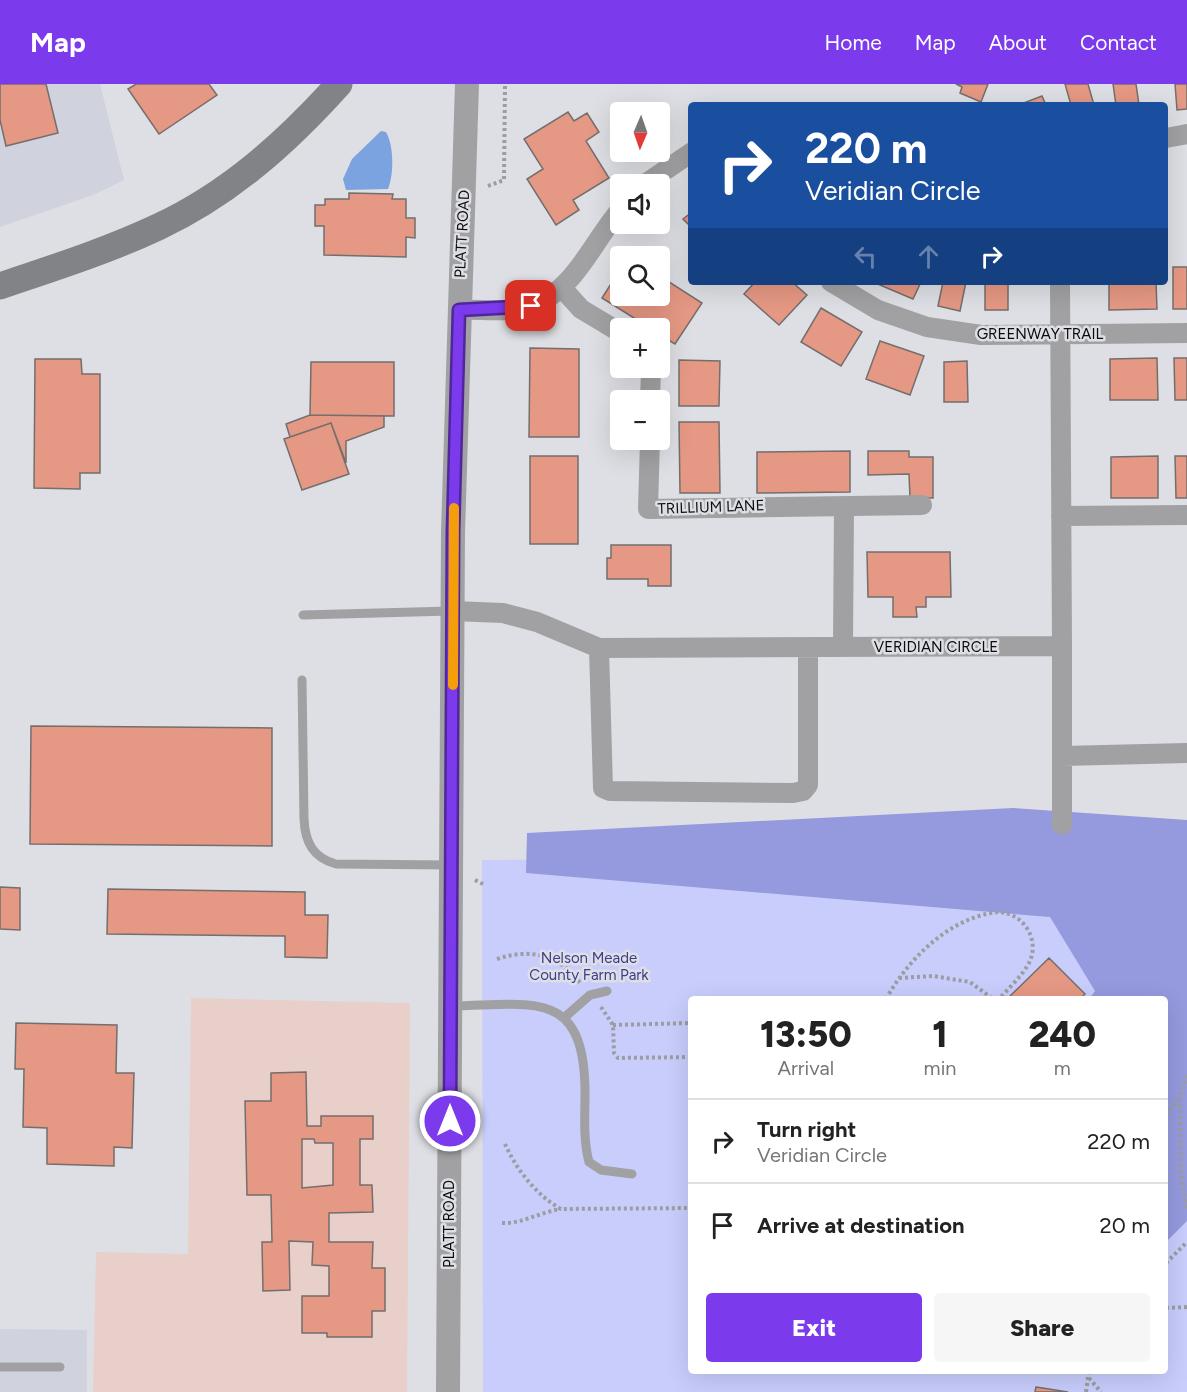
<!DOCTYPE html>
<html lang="en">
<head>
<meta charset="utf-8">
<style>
	body { margin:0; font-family:Figtree,sans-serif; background:#f6f6f6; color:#222; height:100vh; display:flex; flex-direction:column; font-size:22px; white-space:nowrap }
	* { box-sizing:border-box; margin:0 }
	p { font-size:20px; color:#767676 }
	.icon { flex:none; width:33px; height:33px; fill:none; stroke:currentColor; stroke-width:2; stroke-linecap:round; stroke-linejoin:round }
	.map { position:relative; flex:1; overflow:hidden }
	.drawer { position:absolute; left:688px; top:912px; width:480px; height:378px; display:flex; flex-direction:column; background:#fff; border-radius:6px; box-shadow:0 6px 24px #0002 }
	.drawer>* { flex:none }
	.top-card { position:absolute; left:688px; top:18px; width:480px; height:183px; border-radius:6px; box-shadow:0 6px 24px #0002; background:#1a4fa0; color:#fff; overflow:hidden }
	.needle { width:39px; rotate:182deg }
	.fabs { position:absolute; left:610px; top:18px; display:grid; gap:12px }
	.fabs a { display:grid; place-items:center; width:60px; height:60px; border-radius:6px; background:#fff; box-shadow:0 6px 24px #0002; font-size:30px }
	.pin { position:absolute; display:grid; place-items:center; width:51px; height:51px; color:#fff; margin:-26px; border-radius:12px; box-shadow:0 3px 9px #0006 }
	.me { position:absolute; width:66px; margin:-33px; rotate:0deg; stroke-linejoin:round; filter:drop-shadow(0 0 4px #0008) }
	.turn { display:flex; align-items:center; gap:21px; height:126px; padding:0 18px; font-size:27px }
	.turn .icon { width:78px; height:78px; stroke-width:2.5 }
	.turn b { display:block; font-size:42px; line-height:51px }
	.lanes { display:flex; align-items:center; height:57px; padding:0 18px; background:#0003; justify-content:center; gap:30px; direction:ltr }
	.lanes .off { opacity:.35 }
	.eta { display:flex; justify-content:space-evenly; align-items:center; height:102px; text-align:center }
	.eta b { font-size:36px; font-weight:800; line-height:42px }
	.action { display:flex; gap:12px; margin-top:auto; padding:12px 18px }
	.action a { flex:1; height:69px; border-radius:6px; background:#7c3aed; color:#fff; font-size:24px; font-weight:800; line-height:69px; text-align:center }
	.action a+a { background:#f6f6f6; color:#222 }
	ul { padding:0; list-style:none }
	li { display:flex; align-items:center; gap:18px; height:84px; padding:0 18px; border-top:2px solid #e0e0e0 }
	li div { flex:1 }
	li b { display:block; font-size:22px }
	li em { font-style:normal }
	header { display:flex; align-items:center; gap:36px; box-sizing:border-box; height:84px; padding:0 30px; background:#7c3aed; color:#fff }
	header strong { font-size:28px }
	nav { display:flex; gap:33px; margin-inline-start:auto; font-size:21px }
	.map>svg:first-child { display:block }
	.built { fill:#d0d2de }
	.education { fill:#e8cfc9 }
	.green { fill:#c8cdfc; fill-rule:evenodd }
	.forest { fill:#949add }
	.water { fill:#7ba3df }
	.building { fill:#e59883; stroke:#746e6d; stroke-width:1.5; fill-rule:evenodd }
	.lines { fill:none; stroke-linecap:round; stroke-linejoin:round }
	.path { stroke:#9c9da1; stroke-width:4; stroke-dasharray:3 3; stroke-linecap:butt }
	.service { stroke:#a1a1a3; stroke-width:9 }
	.minor { stroke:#a1a1a3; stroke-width:20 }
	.tertiary { stroke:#a1a1a3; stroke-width:24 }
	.secondary { stroke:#828386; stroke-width:27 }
	.route-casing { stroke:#51269a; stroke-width:15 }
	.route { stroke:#7c3aed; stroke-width:10 }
	.slow { stroke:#f59e0b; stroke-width:10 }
	.labels { text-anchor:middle; stroke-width:5; stroke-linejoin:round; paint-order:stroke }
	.street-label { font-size:15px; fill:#0c0c0e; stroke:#dedfe4 }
	.park-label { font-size:15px; fill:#3e3c8c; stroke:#dedfe4 }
</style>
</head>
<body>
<header>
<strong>Map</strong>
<nav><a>Home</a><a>Map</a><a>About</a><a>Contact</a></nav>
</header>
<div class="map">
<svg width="1187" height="1308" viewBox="0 0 1187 1308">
	<rect width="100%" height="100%" fill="#dedfe4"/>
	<path class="built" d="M0 0H100L124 96 93 111 0 143Z
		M0 1245 87 1246V1308H0Z"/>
	<path class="education" d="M191 914 410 919 407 1308H93L96 1168 188 1170Z"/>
	<path class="green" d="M1187 771V1308H483L482 776ZM692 915H1166V1287H692Z"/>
	<path class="forest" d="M1013 724 1187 736V1137L1166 1158V915H1089L1095 907 1050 833 526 789 527 749Z"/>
	<path class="water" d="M381 47 386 48C394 62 394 90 388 105L346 106 343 95 352 75Z"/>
	<path class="building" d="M0 0H46L58 49 6 62 0 36Z
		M136 0H209L217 11 159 50 128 5Z
		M956 0H988L981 18 960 9 962 3Z
		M1065 0H1088L1094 21H1071Z
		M1113 0H1136L1139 21H1116Z
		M1175 0H1187V25L1177 26Z
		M1042 12 1046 21H1021V20Z
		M568 28 574 37 587 29 599 48 586 57 609 94 573 116 579 126 556 141 527 95 543 85 524 55Z
		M349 109 393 110 392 115H406V134H415V154L406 153V173L324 171V142H315V121H325V115H349Z
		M692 128V144L683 135Z
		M1173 183H1187V225H1173Z
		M621 184V212H660V192L702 219 675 260 660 251V244H650L602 214Z
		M755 198H792L807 211 779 241 744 210Z
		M873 198H921L913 215Z
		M943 198H966L960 227 938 222Z
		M985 198H1008V226H985Z
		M1109 198H1156L1157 225 1109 226Z
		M821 224 862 248 841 282 801 258Z
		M880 257 924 272 910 311 866 295Z
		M530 264 579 265V353H529Z
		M1157 274 1158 316H1110V275Z
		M1174 274H1187V316H1175Z
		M35 275H81L82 290H100V389H80V405L34 404Z
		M679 276 720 277 719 322H679Z
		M967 277 968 318H944V278Z
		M311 278H394V332L310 331Z
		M310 331 384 332V343L346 357V379L331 339 290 353 286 340Z
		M679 338H719L720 409H680Z
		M331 339 349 390 302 406 284 355Z
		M850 367V408L757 409V368Z
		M868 367H909V373H933V414H910L909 390 868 391Z
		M530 372H578V460H530Z
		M1158 372V414H1111V373Z
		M1175 372H1187V414H1176Z
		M611 461H671V502H648V495H607V474H611Z
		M867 468H950L951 513H926V523H916L917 533H893V513H868Z
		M31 642 272 644V762L30 760Z
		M0 803 20 804V846L0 845Z
		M108 805 305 808V831H328L327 874 285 873V852L107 850Z
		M1049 874 1085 910 1080 915H1007Z
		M16 939 117 941 116 989H134L132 1064 114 1063V1082L47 1080V1044L23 1043 24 985H15Z
		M306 988 307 1042H321V1032H373V1055H360V1101H372L373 1128 329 1129V1158H373L372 1184H385V1227H372V1253H327V1249H302V1212H329V1182L312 1181 313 1158 289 1157 290 1206 263 1207 262 1158H272L271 1111H247L245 1017H271V989ZM302 1055H314L315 1059H333V1101L302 1104Z
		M1036 1303 1068 1308H1035Z"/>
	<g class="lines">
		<path class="path" d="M488 102 504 96 505 0
			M475 796 485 801
			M497 875C530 864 559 870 580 899
			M899 894 933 892 970 898 993 915
			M886 915C907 877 946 837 991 829 1019 823 1042 853 1029 879 1022 892 1009 904 999 915
			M601 923 613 941 614 969 618 974 692 973
			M613 941 692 939
			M1187 991 1180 1013 1181 1091 1187 1126
			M1166 1031 1180 1013
			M505 1060C516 1085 537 1112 561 1125L692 1124
			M502 1139C522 1140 540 1128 561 1125
			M1166 1179 1187 1158
			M1166 1224 1187 1223
			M1089 1294 1101 1308
			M1086 1308 1089 1287"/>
		<path class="service" d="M303 531 451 527
			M302 596 304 735C305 758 313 774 336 780L451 781
			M451 922C534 921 585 903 585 1010 585 1033 583 1055 589 1078L601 1086 632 1090
			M565 933 590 911 607 907
			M0 1283H60"/>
		<path class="minor" d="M1166 54 1187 50
			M645 100 692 68
			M831 198 878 226 927 243 981 251 1187 249
			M562 204 581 225 621 249
			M459 226C479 225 514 229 532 222 576 205 592 158 621 125
			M650 316 651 284
			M650 356 648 425 922 421
			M1061 432 1187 431
			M453 527 503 529 537 538 599 564 1062 562 1060 198
			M1062 562V741
			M843 563 844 422
			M599 564 603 704 610 707 793 709 803 707 808 701V563
			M1062 672 1187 669"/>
		<path class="tertiary" d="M448 1308 453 448 467 0"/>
		<path class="secondary" d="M0 202C53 184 107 167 158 143 229 110 287 58 339 0"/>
	</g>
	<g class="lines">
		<g class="route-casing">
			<path id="route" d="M450 1037 453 448 459 226 531 222"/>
		</g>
		<use href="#route" class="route"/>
		<path class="slow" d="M453 601 454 424"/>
	</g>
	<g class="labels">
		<g class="street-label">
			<text transform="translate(462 150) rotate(-87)" y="5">PLATT ROAD</text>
			<text x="1040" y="255">GREENWAY TRAIL</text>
			<text transform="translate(711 423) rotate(-2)" y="5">TRILLIUM LANE</text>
			<text x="936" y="568">VERIDIAN CIRCLE</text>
			<text transform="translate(449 1140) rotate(-90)" y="5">PLATT ROAD</text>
		</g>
		<g class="park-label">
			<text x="589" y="879">Nelson Meade<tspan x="589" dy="17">County Farm Park</tspan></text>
		</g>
	</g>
</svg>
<div class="fabs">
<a><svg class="needle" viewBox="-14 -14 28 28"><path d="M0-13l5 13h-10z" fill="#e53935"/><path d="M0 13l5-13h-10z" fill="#767676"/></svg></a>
<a><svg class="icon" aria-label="sound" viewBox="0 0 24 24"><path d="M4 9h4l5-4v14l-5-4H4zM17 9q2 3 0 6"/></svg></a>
<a><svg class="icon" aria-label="search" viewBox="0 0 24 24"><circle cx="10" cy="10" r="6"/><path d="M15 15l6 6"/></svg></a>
<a>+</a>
<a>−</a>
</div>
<div class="pin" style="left:531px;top:222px;background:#d93025"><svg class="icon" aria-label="arrive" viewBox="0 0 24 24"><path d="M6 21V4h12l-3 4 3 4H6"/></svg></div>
<svg class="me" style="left:450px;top:1037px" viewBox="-20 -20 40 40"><circle r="17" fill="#7c3aed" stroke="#fff" stroke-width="3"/><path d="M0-11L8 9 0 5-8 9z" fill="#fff"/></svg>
<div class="top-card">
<div class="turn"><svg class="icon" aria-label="right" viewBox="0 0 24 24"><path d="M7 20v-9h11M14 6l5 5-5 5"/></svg><div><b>220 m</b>Veridian Circle</div></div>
<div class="lanes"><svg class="icon off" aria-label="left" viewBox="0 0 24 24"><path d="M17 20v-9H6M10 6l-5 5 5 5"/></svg><svg class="icon off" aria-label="ahead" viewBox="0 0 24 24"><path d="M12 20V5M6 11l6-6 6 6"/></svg><svg class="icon" aria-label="right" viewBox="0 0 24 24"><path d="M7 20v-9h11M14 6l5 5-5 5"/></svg></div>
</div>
<section class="drawer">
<div class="eta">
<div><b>13:50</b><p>Arrival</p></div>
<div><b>1</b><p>min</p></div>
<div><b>240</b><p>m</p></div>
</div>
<ul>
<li><svg class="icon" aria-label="right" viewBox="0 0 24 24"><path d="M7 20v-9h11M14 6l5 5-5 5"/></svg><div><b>Turn right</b><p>Veridian Circle</p></div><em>220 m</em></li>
<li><svg class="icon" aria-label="arrive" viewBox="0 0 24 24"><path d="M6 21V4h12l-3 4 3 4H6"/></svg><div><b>Arrive at destination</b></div><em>20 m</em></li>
</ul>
<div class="action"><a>Exit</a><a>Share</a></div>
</section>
</div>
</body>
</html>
